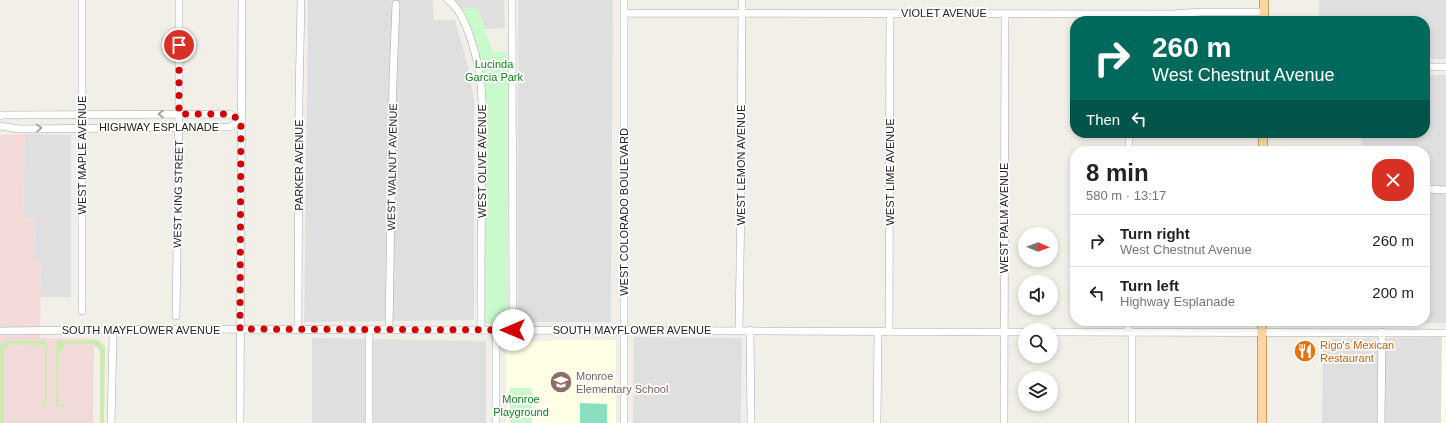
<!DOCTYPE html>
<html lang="en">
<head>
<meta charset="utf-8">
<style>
	body { margin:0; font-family:Helvetica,sans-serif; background:#f2f2f2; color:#222; height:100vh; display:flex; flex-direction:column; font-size:15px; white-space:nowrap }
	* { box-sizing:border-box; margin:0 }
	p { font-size:13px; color:#767676 }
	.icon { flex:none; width:22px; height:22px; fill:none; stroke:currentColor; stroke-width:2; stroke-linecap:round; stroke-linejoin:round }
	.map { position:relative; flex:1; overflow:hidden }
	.drawer { position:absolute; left:1070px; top:146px; width:360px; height:180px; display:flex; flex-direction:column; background:#fff; border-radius:16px; box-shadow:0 2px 6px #0003 }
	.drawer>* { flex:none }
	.guide { position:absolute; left:1070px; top:16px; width:360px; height:122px; border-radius:16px; box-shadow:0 2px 6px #0003; background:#00695c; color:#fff; overflow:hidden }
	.needle { width:26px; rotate:91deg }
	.fabs { position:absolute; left:1018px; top:227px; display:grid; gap:8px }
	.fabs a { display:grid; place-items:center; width:40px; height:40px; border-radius:50%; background:#fff; box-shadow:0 2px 6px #0003; font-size:20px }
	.pin { position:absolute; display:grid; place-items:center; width:34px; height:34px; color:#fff; margin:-17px; border:2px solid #fff; border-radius:50%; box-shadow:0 1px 4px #0007 }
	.me { position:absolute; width:44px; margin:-22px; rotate:270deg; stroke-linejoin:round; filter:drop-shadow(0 0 3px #0008) }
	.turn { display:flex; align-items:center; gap:14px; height:84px; padding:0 16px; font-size:18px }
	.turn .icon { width:52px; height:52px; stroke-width:2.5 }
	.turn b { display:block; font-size:28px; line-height:34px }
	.then { display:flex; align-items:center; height:38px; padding:0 16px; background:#0003; gap:8px; font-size:15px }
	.round { display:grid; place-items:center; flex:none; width:42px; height:42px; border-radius:16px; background:#f2f2f2 }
	.summary { display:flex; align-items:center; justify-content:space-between; height:68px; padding:0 16px }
	h1 { font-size:24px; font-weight:800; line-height:30px }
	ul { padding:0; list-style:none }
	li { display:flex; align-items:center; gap:12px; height:52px; padding:0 16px; border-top:1px solid #e0e0e0 }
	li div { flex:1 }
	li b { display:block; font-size:15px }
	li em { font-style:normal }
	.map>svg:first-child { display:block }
	.residential { fill:#e0dfdf }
	.commercial { fill:#f2dad9 }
	.education { fill:#ffffe5 }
	.grass { fill:#cdebb0 }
	.park { fill:#c8facc }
	.pitch { fill:#88e0be }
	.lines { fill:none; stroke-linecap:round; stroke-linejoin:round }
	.minor-casing { stroke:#a9a9a9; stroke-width:8 }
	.major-casing { stroke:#a06b00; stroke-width:10 }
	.minor { stroke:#fff; stroke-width:7 }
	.major { stroke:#fcd6a4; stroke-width:9 }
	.oneway { stroke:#9c9c9c }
	.route { stroke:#d40000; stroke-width:7; stroke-dasharray:0 12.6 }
	.labels { text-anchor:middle; stroke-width:3.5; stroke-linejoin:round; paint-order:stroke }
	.street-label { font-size:11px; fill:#222; stroke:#fff }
	.park-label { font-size:11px; fill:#0c8416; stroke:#fff }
	.food-label { font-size:11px; fill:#c56008; stroke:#fff; text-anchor:start }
	.education-label { font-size:11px; fill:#785e54; stroke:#fff; text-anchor:start }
</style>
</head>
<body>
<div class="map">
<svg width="1446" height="423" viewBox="0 0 1446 423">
	<rect width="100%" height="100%" fill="#f2efe9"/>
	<path class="residential" d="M308 0H433L434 20H455L468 66 474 100V320L304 322Z
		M455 0H504L505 28 485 29 477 8 459 9Z
		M518 0H613L611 322H518Z
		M1319 0H1446V59H1425V21H1319Z
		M1425 75H1446V323L1329 324V321H1425V151H1362L1361 134H1331L1425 133Z
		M25 134 71 135V297H40L41 260H34L35 219 23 218Z
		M634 337 742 338 741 423H633Z
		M1442 337 1441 423H1322L1323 339Z
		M312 338 486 341V423H312Z"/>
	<path class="commercial" d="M25 134 23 218 35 219 34 259 41 260 40 338 94 339 93 423H0V135Z"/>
	<path class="education" d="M1442 333H1446V423H1441Z
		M616 340V423H506V341Z"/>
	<path class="grass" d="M98 340 105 347 104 423H100V350L93 344H64L63 351H59L58 404 65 405V407H56V344L60 341Z
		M6 341H44L47 345V407H40V405L45 404V346L11 344 4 349V423H0V346Z"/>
	<path class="park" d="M477 8 493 52H507L508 323H485L482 86 459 9Z
		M510 388H532V423H510Z"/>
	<path class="pitch" d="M580 403 607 404V423H580Z"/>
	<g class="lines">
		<g class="minor-casing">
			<path id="minor" d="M448 0C467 12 479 64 481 86 484 115 482 145 482 175 481 226 481 278 481 330
				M512 0 513 330
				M624 13 1173 14 1201 12H1264
				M1425 67H1446
				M0 116 2 115 229 114 241 120 230 127 19 129 0 126
				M1129 151V133
				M1425 189 1446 190
				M82 311V0
				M176 316 179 109V0
				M298 330 299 98 301 0
				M389 330 393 79 396 4
				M739 330 741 199 742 0
				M750 330 751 423
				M0 331 176 329 1025 332
				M889 332 890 13
				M1051 332 1446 333
				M1128 332V321
				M111 423 113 338 112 329
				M240 423 242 0
				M369 423V330
				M496 423V330
				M624 423V0
				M877 423 878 332
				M1004 423 1005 14
				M1132 423V332
				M1381 423 1382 332"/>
		</g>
		<g class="major-casing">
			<path id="major" d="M1264 21V0
				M1263 151V133
				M1262 423V321"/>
		</g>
		<use href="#minor" class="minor"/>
		<use href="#major" class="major"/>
	</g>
	<defs><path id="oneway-chevron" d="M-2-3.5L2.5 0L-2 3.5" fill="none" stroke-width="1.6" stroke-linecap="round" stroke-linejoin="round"/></defs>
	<g class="oneway">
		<use href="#oneway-chevron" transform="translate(161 114) rotate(-180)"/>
		<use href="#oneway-chevron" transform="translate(39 128) rotate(-1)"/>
	</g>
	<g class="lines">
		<path class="route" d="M179 45V114H229L241 120 240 329 513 330"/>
	</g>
	<defs>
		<g id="restaurant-disc" transform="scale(1.15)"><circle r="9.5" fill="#e8710a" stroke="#fff"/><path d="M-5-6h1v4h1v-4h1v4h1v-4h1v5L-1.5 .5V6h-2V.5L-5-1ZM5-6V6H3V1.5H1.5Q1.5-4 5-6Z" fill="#fff"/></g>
		<g id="school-disc" transform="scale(1.15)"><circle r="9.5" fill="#8d6e63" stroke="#fff"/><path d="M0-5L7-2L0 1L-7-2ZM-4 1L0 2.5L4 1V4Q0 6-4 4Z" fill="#fff"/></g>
	</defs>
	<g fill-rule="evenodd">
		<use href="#restaurant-disc" x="1305" y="351"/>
		<use href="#school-disc" x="561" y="382"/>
	</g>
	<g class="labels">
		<g class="street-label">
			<text x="944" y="17">VIOLET AVENUE</text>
			<text x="159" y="131">HIGHWAY ESPLANADE</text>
			<text transform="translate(82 155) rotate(-90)" y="4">WEST MAPLE AVENUE</text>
			<text transform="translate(482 161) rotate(-90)" y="4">WEST OLIVE AVENUE</text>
			<text transform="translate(299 165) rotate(-90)" y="4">PARKER AVENUE</text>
			<text transform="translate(741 165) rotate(-90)" y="4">WEST LEMON AVENUE</text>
			<text transform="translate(392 167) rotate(-89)" y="4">WEST WALNUT AVENUE</text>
			<text transform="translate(890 172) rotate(-90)" y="4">WEST LIME AVENUE</text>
			<text transform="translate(178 194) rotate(-89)" y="4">WEST KING STREET</text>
			<text transform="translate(624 212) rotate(-90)" y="4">WEST COLORADO BOULEVARD</text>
			<text transform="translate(1004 218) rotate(-90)" y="4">WEST PALM AVENUE</text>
			<text x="141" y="334">SOUTH MAYFLOWER AVENUE</text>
			<text x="632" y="334">SOUTH MAYFLOWER AVENUE</text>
		</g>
		<g class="park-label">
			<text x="494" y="68">Lucinda<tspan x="494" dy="13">Garcia Park</tspan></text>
			<text x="521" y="403">Monroe<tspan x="521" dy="13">Playground</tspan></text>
		</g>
		<g class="food-label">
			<text x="1320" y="349">Rigo's Mexican<tspan x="1320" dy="13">Restaurant</tspan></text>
		</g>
		<g class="education-label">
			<text x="576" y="380">Monroe<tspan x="576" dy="13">Elementary School</tspan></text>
		</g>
	</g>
</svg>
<div class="fabs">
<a><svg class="needle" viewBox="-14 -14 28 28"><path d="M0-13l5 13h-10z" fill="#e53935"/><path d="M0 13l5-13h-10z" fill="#767676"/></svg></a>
<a><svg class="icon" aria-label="sound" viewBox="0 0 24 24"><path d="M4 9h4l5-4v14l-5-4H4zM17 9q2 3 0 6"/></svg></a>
<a><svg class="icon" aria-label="search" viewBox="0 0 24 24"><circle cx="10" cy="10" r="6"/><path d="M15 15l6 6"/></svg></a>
<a><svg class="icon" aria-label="layers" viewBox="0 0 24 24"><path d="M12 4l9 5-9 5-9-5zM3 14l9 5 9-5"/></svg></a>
</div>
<div class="pin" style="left:179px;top:45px;background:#d93025"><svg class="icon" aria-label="arrive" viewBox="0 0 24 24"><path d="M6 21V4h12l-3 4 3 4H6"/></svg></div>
<svg class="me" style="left:513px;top:330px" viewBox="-20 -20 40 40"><circle r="19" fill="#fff"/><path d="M0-13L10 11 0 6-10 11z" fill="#d40000"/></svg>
<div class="guide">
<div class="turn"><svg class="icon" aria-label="right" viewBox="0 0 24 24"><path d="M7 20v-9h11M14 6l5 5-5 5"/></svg><div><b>260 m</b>West Chestnut Avenue</div></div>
<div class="then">Then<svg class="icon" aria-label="left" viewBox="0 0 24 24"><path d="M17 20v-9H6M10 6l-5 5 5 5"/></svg></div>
</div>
<section class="drawer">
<div class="summary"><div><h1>8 min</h1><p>580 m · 13:17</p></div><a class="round" style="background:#d93025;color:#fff"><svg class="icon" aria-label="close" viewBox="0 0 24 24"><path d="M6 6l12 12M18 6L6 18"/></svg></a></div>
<ul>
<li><svg class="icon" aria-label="right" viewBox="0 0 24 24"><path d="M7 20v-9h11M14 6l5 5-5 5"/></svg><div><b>Turn right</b><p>West Chestnut Avenue</p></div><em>260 m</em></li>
<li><svg class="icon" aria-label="left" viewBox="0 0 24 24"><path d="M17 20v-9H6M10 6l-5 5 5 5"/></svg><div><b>Turn left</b><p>Highway Esplanade</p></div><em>200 m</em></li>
</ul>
</section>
</div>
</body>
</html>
